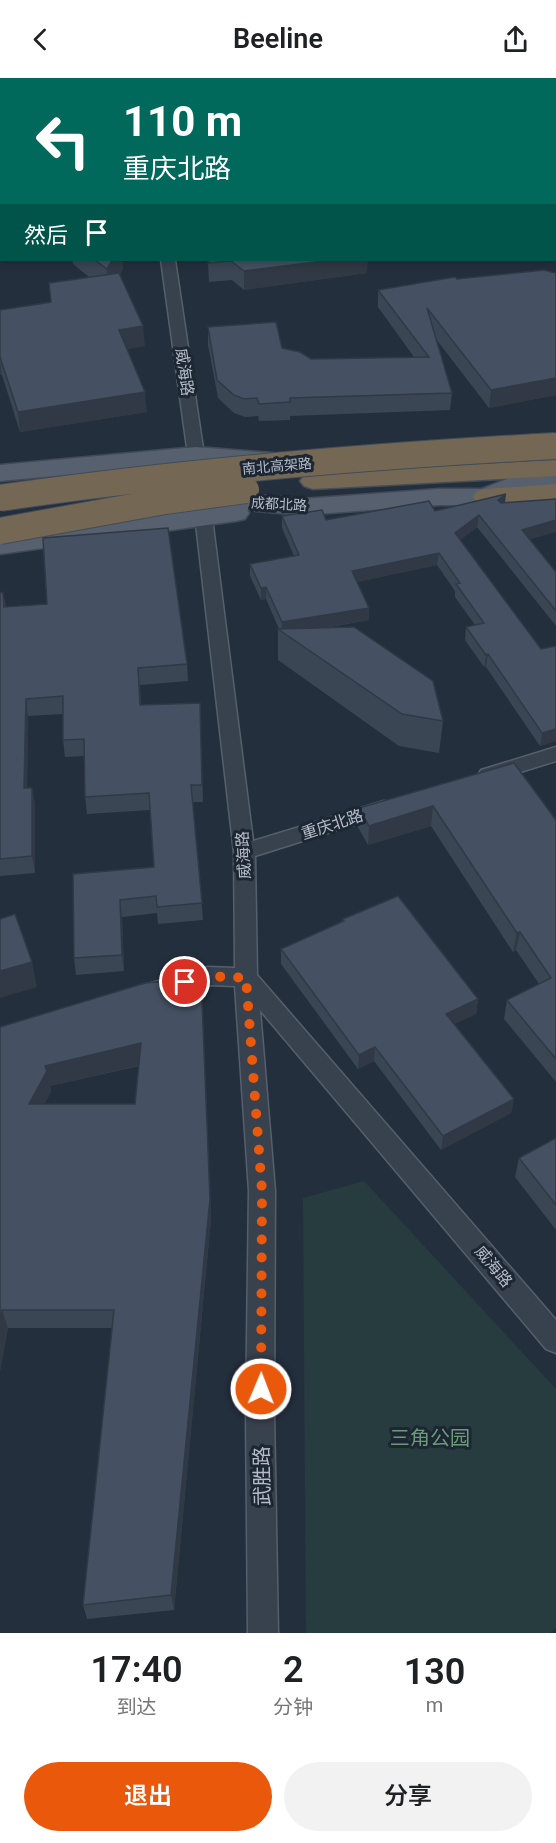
<!DOCTYPE html>
<html lang="zh">
<head>
<meta charset="utf-8">
<style>
	body { margin:0; font-family:Roboto,"Noto Sans SC",sans-serif; background:#f2f2f2; color:#202124; height:100vh; display:flex; flex-direction:column; font-size:22px; white-space:nowrap }
	* { box-sizing:border-box; margin:0 }
	p { font-size:20px; color:#757577 }
	.icon { flex:none; width:33px; height:33px; fill:none; stroke:currentColor; stroke-width:2; stroke-linecap:round; stroke-linejoin:round }
	.map { position:relative; height:1555px; overflow:hidden }
	.sheet { display:flex; flex-direction:column; background:#fff; flex:1 }
	.sheet>* { flex:none }
	.guide { position:absolute; left:0px; top:0px; width:556px; height:183px; box-shadow:0 3px 9px #0003; background:#00695c; color:#fff; overflow:hidden }
	.pin { position:absolute; display:grid; place-items:center; width:51px; height:51px; color:#fff; margin:-26px; border:3px solid #fff; border-radius:50%; box-shadow:0 2px 6px #0007 }
	.me { position:absolute; width:66px; margin:-33px; rotate:1deg; stroke-linejoin:round; filter:drop-shadow(0 0 4px #0008) }
	.turn { display:flex; align-items:center; gap:21px; height:126px; padding:0 24px; font-size:27px }
	.turn .icon { width:78px; height:78px; stroke-width:2.5 }
	.turn b { display:block; font-size:42px; line-height:51px }
	.then { display:flex; align-items:center; height:57px; padding:0 24px; background:#0003; gap:12px; font-size:22px }
	.eta { display:flex; justify-content:space-evenly; align-items:center; height:102px; text-align:center }
	.eta b { font-size:36px; font-weight:600; line-height:42px }
	.primary-button { display:flex; gap:12px; margin-top:auto; padding:12px 24px }
	.primary-button a { flex:1; height:69px; border-radius:36px; background:#ea580c; color:#fff; font-size:24px; font-weight:600; line-height:69px; text-align:center }
	.primary-button a+a { background:#f2f2f2; color:#202124 }
	header { display:flex; justify-content:space-between; align-items:center; height:78px; padding:0 24px; background:#fff; font-size:27px; font-weight:600 }
	.map>svg:first-child { display:block }
	.green { fill:#263c3f }
	.lines { fill:none; stroke-linecap:round; stroke-linejoin:round }
	.street-casing { stroke:#565f6c; stroke-width:3 }
	.primary-casing { stroke:#414a57; stroke-width:3 }
	.highway-casing { stroke:#434c59; stroke-width:3 }
	.street { fill:#38414e; fill-rule:evenodd }
	.primary { fill:#56606e; fill-rule:evenodd }
	.highway { fill:#746855; fill-rule:evenodd }
	.highway-bridge-casing { stroke:#434c59; stroke-width:28; stroke-linecap:butt }
	.highway-bridge { stroke:#746855; stroke-width:26 }
	.wall { fill:#3b4654; fill-rule:evenodd }
	.shaded-wall { fill:#303945 }
	.building { fill:#455162; stroke:#303945; stroke-width:1.5; fill-rule:evenodd }
	.route { stroke:#ea580c; stroke-width:10; stroke-dasharray:0 18 }
	.labels { text-anchor:middle; stroke-width:6; stroke-linejoin:round; paint-order:stroke }
	.far-street-label { font-size:14px; fill:#b4bcc9; stroke:#1d2633 }
	.street-label { font-size:16px; fill:#b4bcc9; stroke:#1d2633 }
	.near-park-label { font-size:20px; fill:#6b9a76; stroke:#1d2633 }
	.near-street-label { font-size:20px; fill:#b4bcc9; stroke:#1d2633 }
</style>
</head>
<body>
<header><svg class="icon" aria-label="back" viewBox="0 0 24 24"><path d="M15 5l-7 7 7 7"/></svg>Beeline<svg class="icon" aria-label="share" viewBox="0 0 24 24"><path d="M12 15V3M7 8l5-5 5 5M5 13v7h14v-7"/></svg></header>
<div class="map">
<svg width="556" height="1555" viewBox="0 0 556 1555">
	<rect width="100%" height="100%" fill="#242f3e"/>
	<path class="green" d="M364 1103 556 1311V1550L550 1555H306L303 1120Z"/>
	<g class="lines">
		<g class="street-casing">
			<path id="street" d="M71 0H83L84 2H72Z
				M556 91V100H555V91Z
				M0 153H2V161H0Z
				M161 182H175L204 377 253 763 384 723 391 725 394 730 391 735 255 778 257 897 556 1242V1275L546 1271 260 932 275 1113 274 1334 278 1555H248L246 1334 249 1113 235 908 208 907 156 921 148 918 145 912 148 906 208 889 235 890 234 774 188 377Z
				M556 669V683L488 704 481 702 478 697 481 692Z"/>
		</g>
		<g class="primary-casing">
			<path id="primary" d="M196 369 273 375 282 378 286 383 282 388 273 391 196 385 0 403V387Z
				M556 395V411L517 414 486 427H439L302 437 247 432 249 435 245 441 236 443 0 476V460L220 429 195 426 191 420 195 414 204 412 302 421 439 411H482L512 399Z"/>
		</g>
		<g class="highway-casing">
			<path id="highway" d="M556 382V398L313 411 304 408 300 403 304 398 313 395Z
				M556 406V422L486 427 477 425 473 419 477 413 486 411Z"/>
		</g>
		<use href="#street" class="street"/>
		<use href="#primary" class="primary"/>
		<use href="#highway" class="highway"/>
		<g class="highway-bridge-casing">
			<path id="highway-bridge" d="M0 420C185 393 370 378 556 368
				M0 453 165 423 246 412"/>
		</g>
		<use href="#highway-bridge" class="highway-bridge"/>
	</g>
	<path class="wall" d="M0 0 2 2V28L0 27Z
		M110 0H160V2H111Z
		M265 0H333L332 2H278Z
		M555 43H556V82L555 81Z
		M72 182H122L123 190 120 196 145 268 127 271 147 334 20 354 2 297H0V232L51 224 89 199 73 186Z
		M210 182 367 195 244 212 232 202 209 204 208 185Z
		M556 195V317L489 330 436 261 452 315 450 332 290 338V342L259 343 258 338 245 339 234 335 218 320 208 267V249L282 270 311 281 414 279 378 229V212L457 201Z
		M506 416 505 425 530 461 556 494V548L477 449 460 462 556 663 540 668 486 589H484L465 562 466 549 475 547 455 519V513L437 487 357 504 369 542 325 550 443 643 439 675 399 668 278 582V551H279L266 521 261 522 250 498V486L294 478 282 450V438L326 442 435 433Z
		M3 514 6 529 187 586 188 603 140 607 141 627 200 625 203 724H193L203 842 158 846 157 835 122 839 124 893 76 897 74 880 73 796 154 789 150 732 87 736 85 719 84 678 65 679 63 662V636L28 638 27 710H32L35 727V795L0 798V515Z
		M514 685 556 742V1004L504 941 507 922 539 906 516 872 513 874 431 748 368 767 358 749 359 730Z
		M343 841 478 921 476 936 454 946 514 1021 511 1035 441 1072 374 983 358 991 281 886V871L342 843Z
		M202 923 211 1141 174 1532 87 1541 83 1527 112 1250H8L0 1293V949ZM139 988 135 1026H44L51 1014 50 1008Z
		M556 1060V1152L515 1099 519 1080Z"/>
	<path class="shaded-wall" d="M112 182H122L123 190 109 216 107 191Z
		M331 182H368L367 195 244 212V193Z
		M143 248 145 268 120 272 119 252Z
		M0 283 2 297H0Z
		M556 300V317L489 330 491 312Z
		M145 314 147 334 20 354 18 334Z
		M506 416 504 429 498 422Z
		M479 437 477 449 453 467 455 455Z
		M556 442V454L521 464 522 452Z
		M439 475 437 487 352 505V493Z
		M266 509V521L261 522V510Z
		M369 530V542L286 556 282 553V544Z
		M488 576 486 589H484L486 577Z
		M26 621 28 638 27 728 24 710Z
		M556 651V663L540 668 542 655Z
		M32 710 35 727V795L32 778Z
		M433 728 431 748 368 767 369 748Z
		M120 822 122 839 124 893 122 877Z
		M520 854 516 872 513 874 517 855Z
		M32 884 37 909 0 920V893Z
		M478 921 476 936 444 951 446 936Z
		M202 923 211 1141 174 1532 171 1517Z
		M141 965 144 986 50 1008 51 1014 34 1047 29 1026 45 988Z
		M375 969 374 983 358 991 359 977Z
		M514 1021 511 1035 441 1072 443 1058Z
		M2 1232 8 1250 0 1293V1244Z"/>
	<path class="building" d="M0 0H31L33 2H2V7L0 6Z
		M119 0H160V2H120Z
		M555 43H556V64L555 63Z
		M95 182H112L107 191Z
		M210 182H331L244 193 231 183 208 185Z
		M544 192 556 195V300L491 312 427 230 452 315 290 320V324L259 326 257 320 244 321 234 317 217 302 208 249 276 244 282 270 300 274 311 281 429 279 378 212 455 199 457 201Z
		M119 195 143 248 119 252 145 314 18 334 0 279V232L51 224 49 205Z
		M506 416 498 422 501 425 556 421V442L522 452 556 494V533L479 437 455 455 541 571 556 568V651L542 655 488 576 486 577 466 549 484 545 456 506 460 505 439 475 352 493 369 530 282 544 266 509 261 510 250 486 299 477 282 438 322 432 326 442 429 423 435 433Z
		M168 450 187 586 138 590 140 627 200 625 202 707H191L202 825 157 829 156 818 120 822 122 877 74 880 73 796 154 789 149 715 85 719 84 661 63 662V618L26 621 24 710H32V778L0 781V515L3 514 4 529 47 526 43 460Z
		M354 549 433 603 443 643 402 636 278 551Z
		M514 685 556 742V981L507 922 551 900 520 854 517 855 433 728 369 748 359 730Z
		M398 818 478 921 446 936 514 1021 443 1058 375 969 359 977 281 871 344 843 343 841Z
		M15 836 32 884 0 893V841Z
		M176 902 192 908 202 923 210 1121 171 1517 83 1527 114 1232H2L0 1244V949L145 905ZM141 965 135 1026H29L47 993 45 988Z
		M556 1060V1127L519 1080Z"/>
	<g class="lines">
		<path class="route" d="M185 904 208 898 246 900 262 1113 261 1311"/>
	</g>
	<g class="labels">
		<g class="far-street-label">
			<text transform="translate(277 388) rotate(-5)" y="5">南北高架路</text>
			<text transform="translate(279 426) rotate(3)" y="5">成都北路</text>
		</g>
		<g class="street-label">
			<text transform="translate(185 294) rotate(82)" y="6">威海路</text>
			<text transform="translate(332 746) rotate(-18)" y="6">重庆北路</text>
			<text transform="translate(243 777) rotate(-93)" y="6">威海路</text>
			<text transform="translate(494 1188) rotate(50)" y="6">威海路</text>
		</g>
		<g class="near-park-label">
			<text x="430" y="1367">三角公园</text>
		</g>
		<g class="near-street-label">
			<text transform="translate(262 1398) rotate(-91)" y="7">武胜路</text>
		</g>
	</g>
</svg>
<div class="pin" style="left:185px;top:904px;background:#d93025"><svg class="icon" aria-label="arrive" viewBox="0 0 24 24"><path d="M6 21V4h12l-3 4 3 4H6"/></svg></div>
<svg class="me" style="left:261px;top:1311px" viewBox="-20 -20 40 40"><circle r="17" fill="#ea580c" stroke="#fff" stroke-width="3"/><path d="M0-11L8 9 0 5-8 9z" fill="#fff"/></svg>
<div class="guide">
<div class="turn"><svg class="icon" aria-label="left" viewBox="0 0 24 24"><path d="M17 20v-9H6M10 6l-5 5 5 5"/></svg><div><b>110 m</b>重庆北路</div></div>
<div class="then">然后<svg class="icon" aria-label="arrive" viewBox="0 0 24 24"><path d="M6 21V4h12l-3 4 3 4H6"/></svg></div>
</div>
</div>
<section class="sheet">
<div class="eta">
<div><b>17:40</b><p>到达</p></div>
<div><b>2</b><p>分钟</p></div>
<div><b>130</b><p>m</p></div>
</div>
<div class="primary-button"><a>退出</a><a>分享</a></div>
</section>
</body>
</html>
